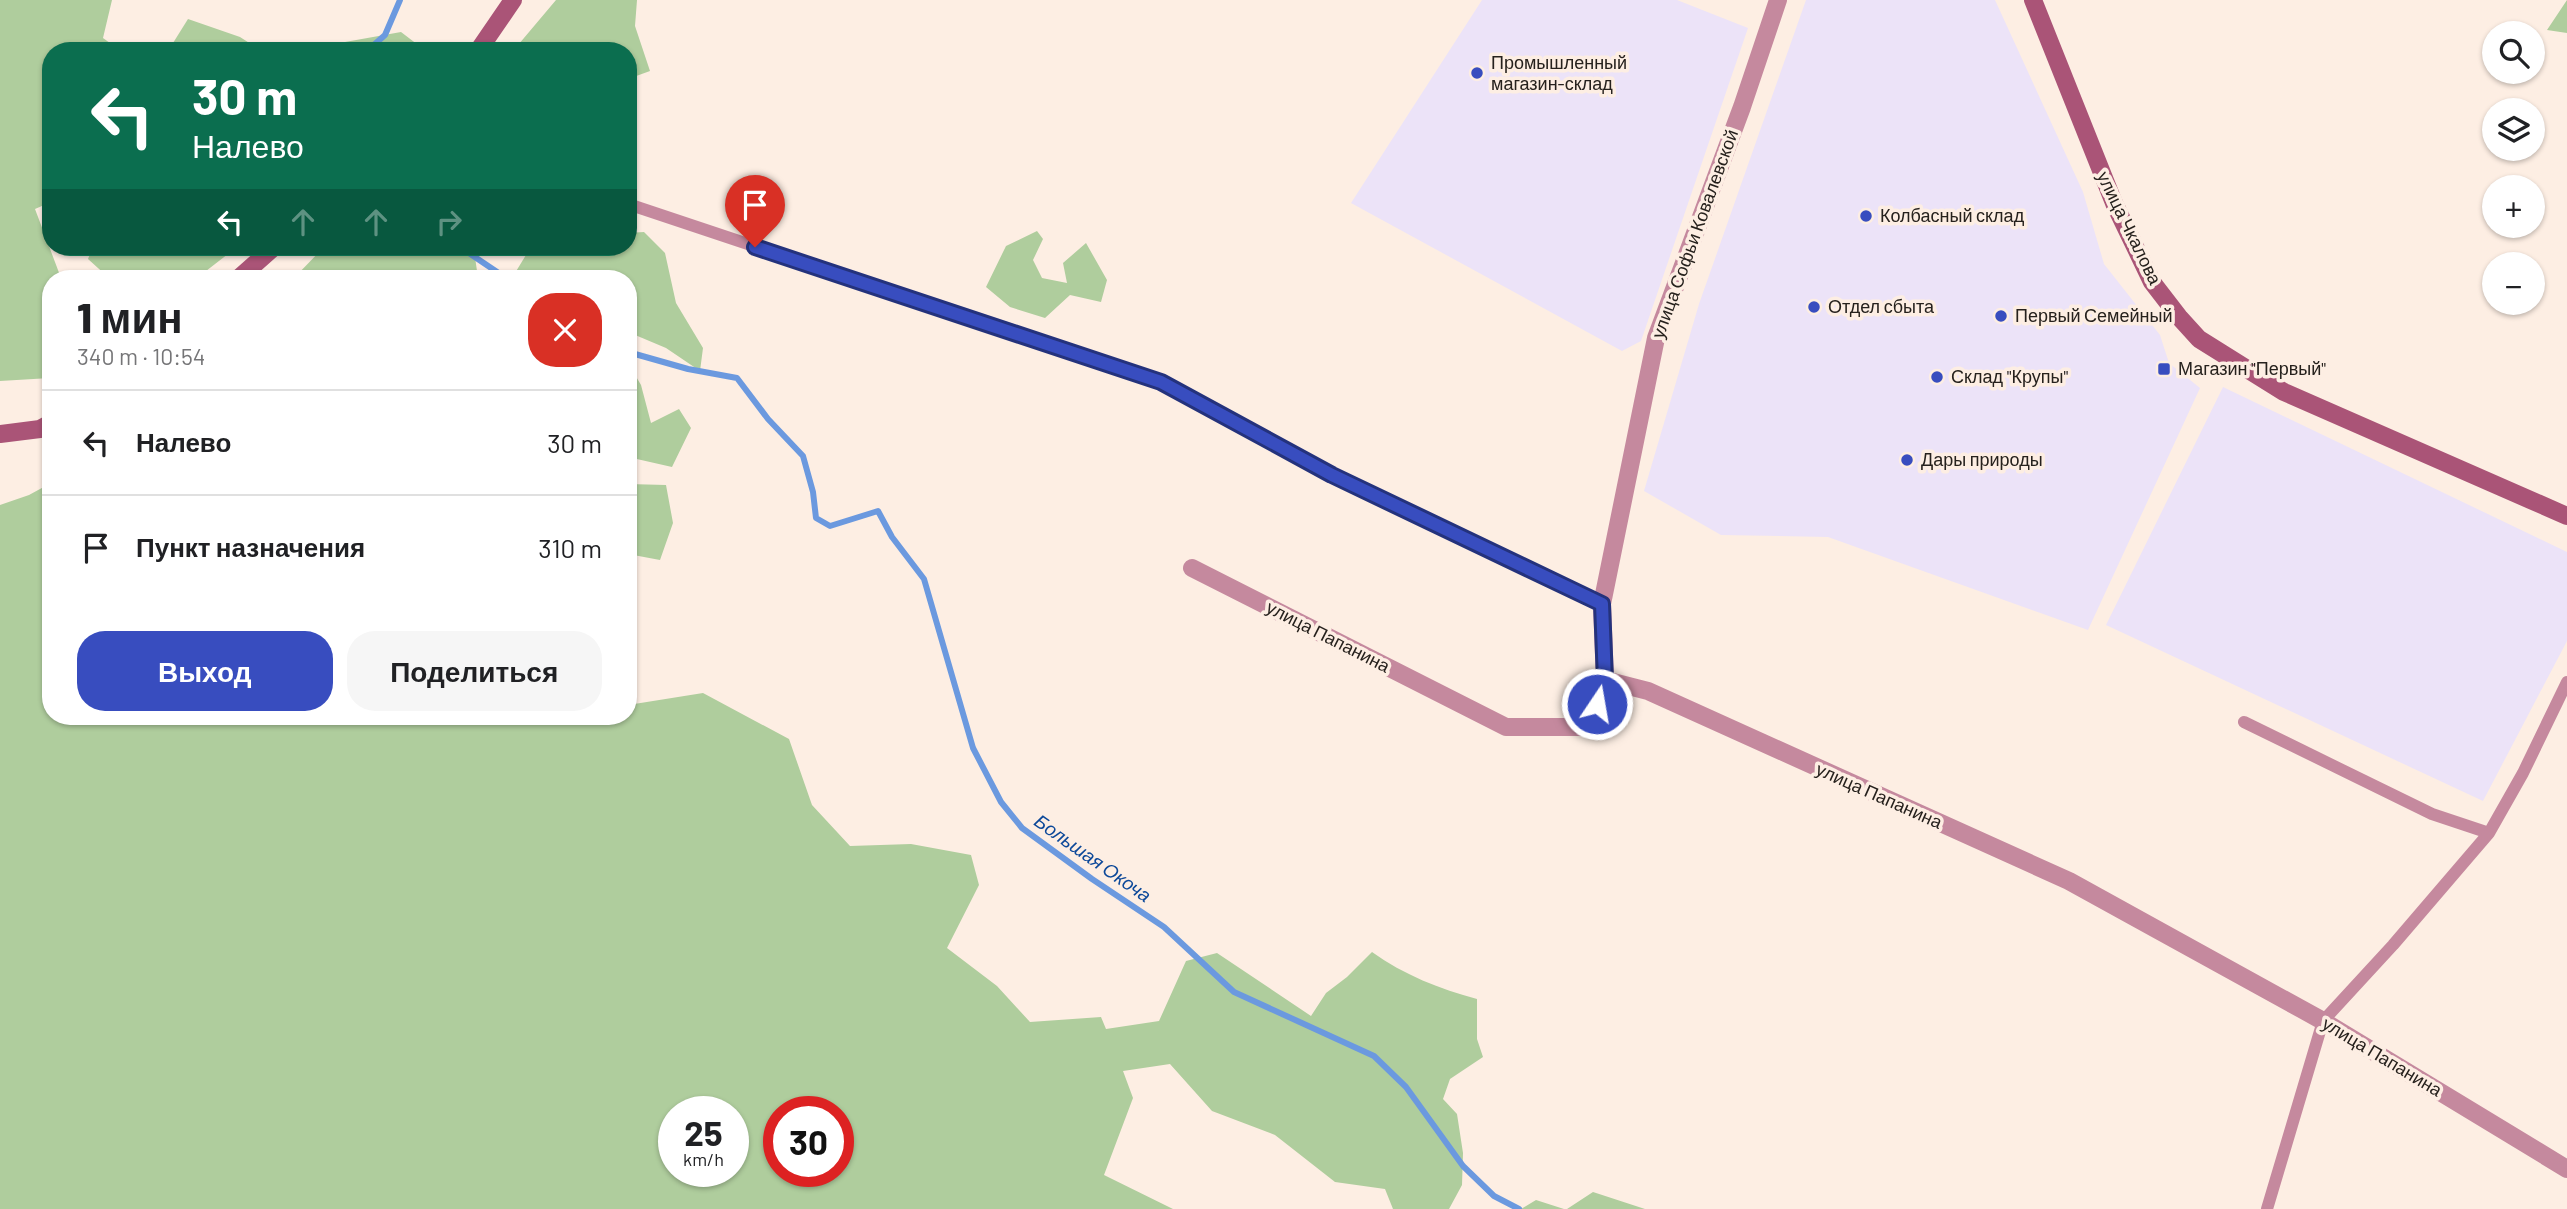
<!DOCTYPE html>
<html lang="ru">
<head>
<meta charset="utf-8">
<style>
	body { margin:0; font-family:Barlow,sans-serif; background:#f6f6f6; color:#202124; height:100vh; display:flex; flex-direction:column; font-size:26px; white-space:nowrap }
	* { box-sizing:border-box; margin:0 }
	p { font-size:23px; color:#757577 }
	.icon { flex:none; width:38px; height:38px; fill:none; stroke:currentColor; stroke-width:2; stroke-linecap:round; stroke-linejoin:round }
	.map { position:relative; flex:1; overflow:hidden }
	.drawer { position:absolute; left:42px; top:270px; width:595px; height:455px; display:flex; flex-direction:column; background:#fff; border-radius:28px; box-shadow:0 2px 5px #0004 }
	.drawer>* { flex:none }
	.top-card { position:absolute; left:42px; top:42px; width:595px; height:214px; border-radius:28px; box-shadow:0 2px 5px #0004; background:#0b6e4f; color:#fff; overflow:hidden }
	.tools { position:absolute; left:2482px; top:21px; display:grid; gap:14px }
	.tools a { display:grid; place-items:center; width:63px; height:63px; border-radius:50%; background:#fff; box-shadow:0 2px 5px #0004; font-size:35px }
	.speed { position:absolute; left:658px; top:1096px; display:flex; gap:14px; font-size:35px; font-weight:700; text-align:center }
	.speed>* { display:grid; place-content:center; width:91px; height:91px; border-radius:50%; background:#fff; box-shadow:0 2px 5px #0004; line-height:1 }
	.speed small { font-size:18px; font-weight:400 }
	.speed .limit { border:10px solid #d22; background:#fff; color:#111 }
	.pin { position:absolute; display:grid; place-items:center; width:60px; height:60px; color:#fff; margin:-72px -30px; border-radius:50% 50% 50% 0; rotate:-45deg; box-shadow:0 0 7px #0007 }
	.pin .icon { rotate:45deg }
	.me { position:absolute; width:77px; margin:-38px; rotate:12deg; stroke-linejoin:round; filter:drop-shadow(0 0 5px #0008) }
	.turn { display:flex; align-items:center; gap:24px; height:147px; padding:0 35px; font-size:32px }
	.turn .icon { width:91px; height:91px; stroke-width:2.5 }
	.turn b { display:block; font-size:49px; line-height:60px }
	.lanes { display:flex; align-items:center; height:66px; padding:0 35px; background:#0003; justify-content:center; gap:35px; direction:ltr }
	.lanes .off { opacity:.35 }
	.round { display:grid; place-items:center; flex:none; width:74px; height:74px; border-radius:28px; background:#f6f6f6 }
	.overview { display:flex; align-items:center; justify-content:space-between; height:119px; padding:0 35px }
	h1 { font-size:42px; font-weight:800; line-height:52px }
	.action { display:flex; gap:14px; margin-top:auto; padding:14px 35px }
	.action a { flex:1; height:80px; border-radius:28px; background:#384dbf; color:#fff; font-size:28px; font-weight:800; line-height:80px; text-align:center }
	.action a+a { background:#f6f6f6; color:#202124 }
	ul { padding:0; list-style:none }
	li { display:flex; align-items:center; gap:21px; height:105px; padding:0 35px; border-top:2px solid #e0e0e0 }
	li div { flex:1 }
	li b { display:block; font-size:26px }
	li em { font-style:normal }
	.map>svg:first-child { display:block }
	.industrial { fill:#ece3f8 }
	.green { fill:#afcd9d; fill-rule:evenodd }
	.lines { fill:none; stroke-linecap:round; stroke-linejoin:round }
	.stream { stroke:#6b99df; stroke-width:6 }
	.lane { stroke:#c5899e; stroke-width:12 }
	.street { stroke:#c5899e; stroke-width:18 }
	.secondary { stroke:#aa5477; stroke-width:18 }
	.route-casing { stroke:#24327c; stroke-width:18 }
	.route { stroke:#384dbf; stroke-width:12 }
	.poi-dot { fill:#384dbf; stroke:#fdeee3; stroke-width:2.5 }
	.labels { text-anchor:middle; stroke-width:7; stroke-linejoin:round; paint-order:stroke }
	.poi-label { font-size:18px; fill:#26211d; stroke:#fdeee3; text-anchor:start }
	.street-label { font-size:18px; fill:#26211d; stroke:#fdeee3 }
	.water-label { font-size:19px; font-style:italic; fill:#0c4899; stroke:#fdeee3 }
</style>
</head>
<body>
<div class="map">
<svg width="2567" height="1209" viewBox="0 0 2567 1209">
	<rect width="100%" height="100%" fill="#fdeee3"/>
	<path class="industrial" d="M1482 0H1677L1748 28 1641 341 1622 351 1351 203Z
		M1806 0H1995L2083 192 2104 264 2160 335 2169 363 2200 388 2088 630 1828 537 1721 535 1644 491 1699 304Z
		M2223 387 2567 552V641L2483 801 2106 625Z"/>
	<path class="green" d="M0 0H112L103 38 121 51H51V202L35 209 61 278H51L50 378 0 381Z
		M556 0H637L635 26 650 71 628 79V51H513Z
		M2567 0V33L2547 30Z
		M188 19 240 37 262 51H168Z
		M401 32 426 51H327L345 42Z
		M1037 231 1043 239 1033 260 1042 278 1067 283 1063 263 1086 243 1107 280 1101 302 1070 295 1045 318 1010 307 986 287 1006 246Z
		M644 232 665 253 676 303 703 348 700 371 666 348 628 332V278H512L529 250 576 256 589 247H628V233Z
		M93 247H237L197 278H109L88 259Z
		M324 247H460L475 257 478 278H294Z
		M628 363 641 385 651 423 679 409 691 428 672 467 628 457Z
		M51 483V716H628V705L703 693 789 739 812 805 850 846 911 844 971 855 979 885 947 948 997 986 1030 1022 1101 1017 1106 1029 1159 1021 1186 961 1217 953 1311 1016 1326 993 1347 977 1372 952C1404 975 1440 989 1477 999V1039L1483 1057 1450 1079 1443 1099 1457 1114 1463 1153 1462 1185 1449 1209H1393L1385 1189 1335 1182 1275 1135 1212 1111 1170 1064 1123 1071 1133 1098 1104 1175 1173 1209H0V505L29 495ZM733 1111V1171H674V1111ZM838 1111V1171H779V1111Z
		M628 484 666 485 673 523 660 560 628 554Z
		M1593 1192 1645 1209H1567Z
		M1536 1200 1564 1209H1521Z"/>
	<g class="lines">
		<path class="stream" d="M367 51 385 35 400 0
			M460 247 506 278
			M628 352 688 369 737 378 768 419 803 456 813 492 816 518 830 526 878 511 892 537 924 579 973 748 1001 802 1022 828 1092 879 1164 927 1234 992 1374 1056 1406 1087 1463 1166 1494 1196 1519 1209"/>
		<path class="lane" d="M628 204 1162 382 1332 475 1602 604
			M2244 722 2432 814 2489 833
			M2267 1209 2323 1021 2393 945 2489 833 2523 773 2567 682"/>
		<path class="street" d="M1192 568 1506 727H1589L1605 680 1648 691 2069 881 2323 1021 2567 1169
			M1605 680 1602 604 1656 338 1742 107 1778 0"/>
		<path class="secondary" d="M2033 0 2114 203 2152 282 2179 317 2199 339 2284 392 2567 516
			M478 51 513 0
			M239 278 274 247
			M0 434 40 429 51 423"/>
	</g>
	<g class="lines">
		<g class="route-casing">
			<path id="route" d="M755 247 1161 382 1332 475 1602 604 1605 680 1597 704"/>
		</g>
		<use href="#route" class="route"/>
	</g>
	<g class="poi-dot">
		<circle cx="1477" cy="73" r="7"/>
		<circle cx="1866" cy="216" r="7"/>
		<circle cx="1814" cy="307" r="7"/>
		<circle cx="2001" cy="316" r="7"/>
		<rect x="2157" y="362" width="14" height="14" rx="3.5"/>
		<circle cx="1937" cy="377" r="7"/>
		<circle cx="1907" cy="460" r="7"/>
	</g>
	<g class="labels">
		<g class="poi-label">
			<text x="1491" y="69">Промышленный<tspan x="1491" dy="21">магазин-склад</tspan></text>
			<text x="1880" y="222">Колбасный склад</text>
			<text x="1828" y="313">Отдел сбыта</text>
			<text x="2015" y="322">Первый Семейный</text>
			<text x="2178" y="375">Магазин "Первый"</text>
			<text x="1951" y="383">Склад "Крупы"</text>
			<text x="1921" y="466">Дары природы</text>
		</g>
		<g class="street-label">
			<text transform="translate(2129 228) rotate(64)" y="6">улица Чкалова</text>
			<text transform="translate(1695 234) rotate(-70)" y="6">улица Софьи Ковалевской</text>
			<text transform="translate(1328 637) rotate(27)" y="6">улица Папанина</text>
			<text transform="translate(1879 796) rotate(24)" y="6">улица Папанина</text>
			<text transform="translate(2382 1057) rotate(31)" y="6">улица Папанина</text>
		</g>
		<g class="water-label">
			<text transform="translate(1093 858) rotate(35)" y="7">Большая Окоча</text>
		</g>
	</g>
</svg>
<div class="tools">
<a><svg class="icon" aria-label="search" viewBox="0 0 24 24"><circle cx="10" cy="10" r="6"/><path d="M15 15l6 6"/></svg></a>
<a><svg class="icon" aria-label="layers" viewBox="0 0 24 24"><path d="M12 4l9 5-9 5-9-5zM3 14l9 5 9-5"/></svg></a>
<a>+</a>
<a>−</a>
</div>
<div class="speed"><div>25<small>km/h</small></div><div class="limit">30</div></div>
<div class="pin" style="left:755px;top:247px;background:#d93025"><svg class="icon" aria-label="arrive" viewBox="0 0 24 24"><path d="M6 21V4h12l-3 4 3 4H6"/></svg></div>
<svg class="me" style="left:1597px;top:704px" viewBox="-20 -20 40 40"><circle r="17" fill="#384dbf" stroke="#fff" stroke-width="3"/><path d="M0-11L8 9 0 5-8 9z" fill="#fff"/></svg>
<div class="top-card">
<div class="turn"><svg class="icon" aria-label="left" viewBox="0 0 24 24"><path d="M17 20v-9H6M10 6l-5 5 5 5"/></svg><div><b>30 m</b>Налево</div></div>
<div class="lanes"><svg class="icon" aria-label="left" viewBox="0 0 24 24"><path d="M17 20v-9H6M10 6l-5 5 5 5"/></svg><svg class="icon off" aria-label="ahead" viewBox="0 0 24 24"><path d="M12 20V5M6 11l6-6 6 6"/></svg><svg class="icon off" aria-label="ahead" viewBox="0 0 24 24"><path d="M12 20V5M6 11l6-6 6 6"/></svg><svg class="icon off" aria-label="right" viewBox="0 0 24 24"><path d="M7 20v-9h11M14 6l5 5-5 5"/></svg></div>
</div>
<section class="drawer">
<div class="overview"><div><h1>1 мин</h1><p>340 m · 10:54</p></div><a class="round" style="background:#d93025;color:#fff"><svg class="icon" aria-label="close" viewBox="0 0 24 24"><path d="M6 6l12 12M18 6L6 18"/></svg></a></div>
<ul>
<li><svg class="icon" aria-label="left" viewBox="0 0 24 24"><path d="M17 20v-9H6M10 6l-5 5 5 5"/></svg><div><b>Налево</b></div><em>30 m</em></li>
<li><svg class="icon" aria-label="arrive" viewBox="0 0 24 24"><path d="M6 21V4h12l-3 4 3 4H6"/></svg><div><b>Пункт назначения</b></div><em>310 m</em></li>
</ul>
<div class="action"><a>Выход</a><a>Поделиться</a></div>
</section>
</div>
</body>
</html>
